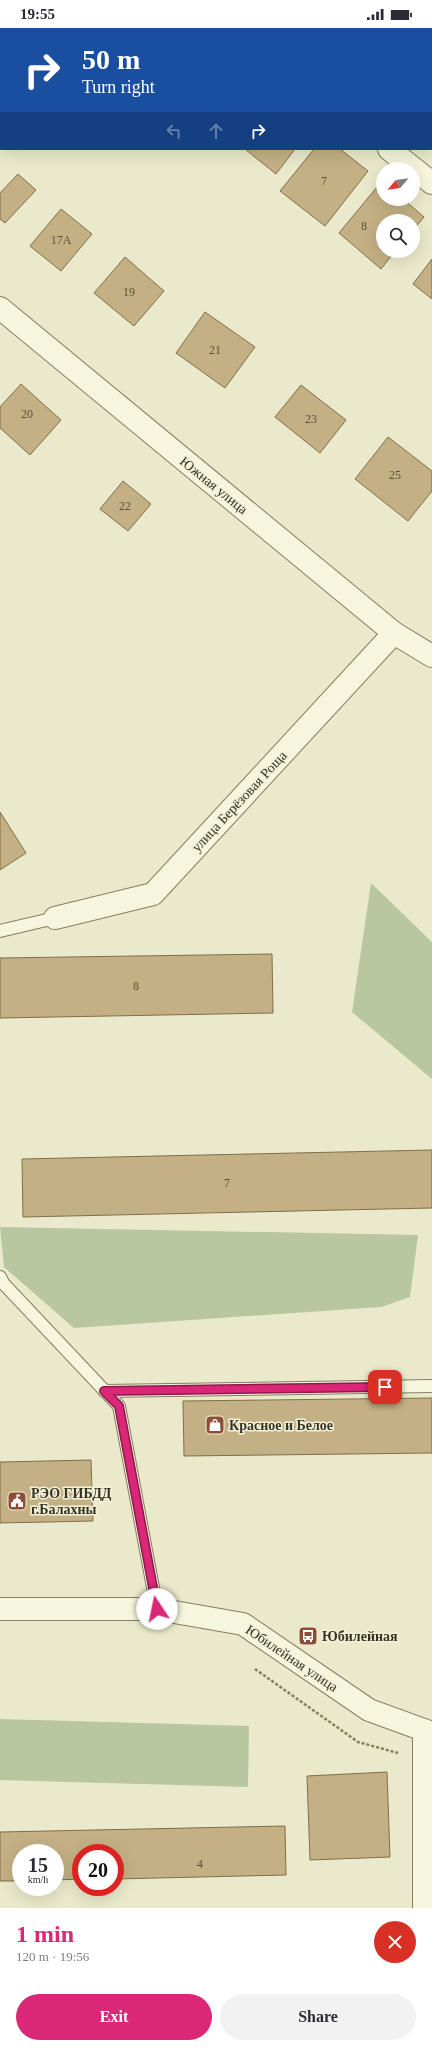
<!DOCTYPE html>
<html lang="en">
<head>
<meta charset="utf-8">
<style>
	body { margin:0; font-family:Georgia,serif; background:#f2f2f3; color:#2b2b33; height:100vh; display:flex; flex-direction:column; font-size:15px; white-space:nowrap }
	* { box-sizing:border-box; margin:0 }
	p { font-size:13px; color:#7c7c81 }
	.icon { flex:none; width:22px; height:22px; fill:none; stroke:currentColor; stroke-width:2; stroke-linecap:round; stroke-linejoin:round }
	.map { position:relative; height:1880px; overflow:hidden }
	.drawer { display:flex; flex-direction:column; background:#fff; flex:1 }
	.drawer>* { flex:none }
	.banner { position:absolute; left:0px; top:0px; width:432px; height:122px; box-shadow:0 4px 16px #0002; background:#1a4fa0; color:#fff; overflow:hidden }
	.needle { width:26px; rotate:241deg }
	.fabs { position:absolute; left:376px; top:134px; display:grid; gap:8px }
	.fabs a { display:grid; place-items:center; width:44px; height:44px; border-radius:50%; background:#fff; box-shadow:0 4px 16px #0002; font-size:20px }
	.speed { position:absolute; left:12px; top:1816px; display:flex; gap:8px; font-size:20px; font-weight:700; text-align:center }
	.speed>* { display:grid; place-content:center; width:52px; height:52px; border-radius:50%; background:#fff; box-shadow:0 4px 16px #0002; line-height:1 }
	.speed small { font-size:10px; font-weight:400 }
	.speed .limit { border:6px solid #d22; background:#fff; color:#111 }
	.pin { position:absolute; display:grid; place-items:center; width:34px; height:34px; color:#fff; margin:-17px; border-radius:8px; box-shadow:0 2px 6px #0006 }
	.me { position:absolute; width:44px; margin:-22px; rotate:349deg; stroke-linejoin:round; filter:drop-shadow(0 0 3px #0008) }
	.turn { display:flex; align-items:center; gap:14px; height:84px; padding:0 16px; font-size:18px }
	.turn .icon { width:52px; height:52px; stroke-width:2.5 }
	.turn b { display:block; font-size:28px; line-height:34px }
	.lanes { display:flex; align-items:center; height:38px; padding:0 16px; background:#0003; justify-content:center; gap:20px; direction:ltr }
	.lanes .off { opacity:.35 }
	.round { display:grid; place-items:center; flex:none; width:42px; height:42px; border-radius:21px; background:#f2f2f3 }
	.headline { display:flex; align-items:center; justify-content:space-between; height:68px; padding:0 16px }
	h1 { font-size:24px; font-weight:800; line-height:30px; color:#db2777 }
	.cta { display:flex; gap:8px; margin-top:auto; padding:8px 16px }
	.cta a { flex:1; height:46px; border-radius:24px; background:#db2777; color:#fff; font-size:16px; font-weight:800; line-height:46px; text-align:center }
	.cta a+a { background:#f2f2f3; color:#2b2b33 }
	.status { display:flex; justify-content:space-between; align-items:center; height:28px; padding:0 20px; background:#fff; direction:ltr }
	.status svg { height:11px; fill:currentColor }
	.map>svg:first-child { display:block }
	.green { fill:#b8c79f }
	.building { fill:#c4b085; stroke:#816f49 }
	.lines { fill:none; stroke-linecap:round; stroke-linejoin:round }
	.service-casing { stroke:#857e61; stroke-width:14 }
	.minor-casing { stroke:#857e61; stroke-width:24 }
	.tertiary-casing { stroke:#857e61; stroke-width:24 }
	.path { stroke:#857e61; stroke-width:2.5; stroke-dasharray:3 2; stroke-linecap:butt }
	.service { stroke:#f6f5dd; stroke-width:12 }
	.minor { stroke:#f6f5dd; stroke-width:22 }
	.tertiary { stroke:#f6f5dd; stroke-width:22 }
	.route-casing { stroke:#8e194d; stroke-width:10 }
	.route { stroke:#db2777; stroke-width:7 }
	.labels { text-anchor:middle; stroke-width:3; stroke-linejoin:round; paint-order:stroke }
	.number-label { font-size:12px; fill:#5a523b }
	.street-label { font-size:14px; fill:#373222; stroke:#f2f2d9 }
	.poi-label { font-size:14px; font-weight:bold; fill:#373222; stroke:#f2f2d9; text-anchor:start }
</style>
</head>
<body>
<div class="status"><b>19:55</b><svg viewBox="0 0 49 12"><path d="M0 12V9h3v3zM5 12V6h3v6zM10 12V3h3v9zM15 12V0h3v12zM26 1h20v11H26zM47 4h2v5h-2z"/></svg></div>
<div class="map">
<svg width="432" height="1880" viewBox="0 0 432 1880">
	<rect width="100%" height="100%" fill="#eae9cb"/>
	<path class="green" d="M288 0H432V109L431 1Z
		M371 855 432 914V1051L352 984Z
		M0 1199 418 1207 410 1269 381 1279 74 1300 4 1239Z
		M0 1691 249 1698 248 1759 0 1752Z"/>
	<path class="building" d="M90 0H175V1Z
		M245 121H295L276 146Z
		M314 121H340L368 143 325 198 280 163Z
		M18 146 36 162 5 195 0 191V165Z
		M382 153 383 171H403L424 189 413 202V193H383V223H395L381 241 339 205Z
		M61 181 92 206 61 243 30 218Z
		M125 229 164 263 134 298 94 265Z
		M432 231V271L413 256Z
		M205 284 255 319 225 360 176 325Z
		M21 356 61 392 30 427 0 400V379Z
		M301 357 346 392 320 425 275 389Z
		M388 409 432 443V463L408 493 355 451Z
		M123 453 151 476 128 503 100 481Z
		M0 784 26 825 0 842Z
		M272 926 273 985 0 990V930Z
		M432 1122V1180L23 1189 22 1131Z
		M432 1370V1425L184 1428 183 1373Z
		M91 1432 93 1493 0 1495V1434Z
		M387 1744 390 1829 310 1832 307 1748Z
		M285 1798 286 1847 115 1851V1825H81V1851L55 1852V1825H21V1853H0V1804Z"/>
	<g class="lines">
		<g class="service-casing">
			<path id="service" d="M0 903 55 890
				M0 1249 3 1255 119 1378 157 1581
				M104 1363 432 1358"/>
		</g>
		<g class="minor-casing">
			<path id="minor" d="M239 0 240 1
				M389 121 432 155
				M0 280 394 605 432 628
				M55 890 153 866 394 605
				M424 1702V1880"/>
		</g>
		<g class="tertiary-casing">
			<path id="tertiary" d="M0 1581H157L243 1596 369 1682 432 1705"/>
		</g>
		<path class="path" d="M255 1641 358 1714 398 1725"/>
		<use href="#service" class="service"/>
		<use href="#minor" class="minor"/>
		<use href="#tertiary" class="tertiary"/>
	</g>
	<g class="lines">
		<g class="route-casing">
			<path id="route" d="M157 1581 119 1378 104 1363 385 1359"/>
		</g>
		<use href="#route" class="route"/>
	</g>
	<defs>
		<g id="shop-square" transform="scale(1)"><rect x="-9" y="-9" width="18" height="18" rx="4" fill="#8d4e38" stroke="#f2f2d9"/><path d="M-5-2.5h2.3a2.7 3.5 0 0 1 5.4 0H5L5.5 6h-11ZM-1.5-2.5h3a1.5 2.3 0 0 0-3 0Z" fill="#fff"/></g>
		<g id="civic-square" transform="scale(1)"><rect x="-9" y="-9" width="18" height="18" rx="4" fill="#8d4e38" stroke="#f2f2d9"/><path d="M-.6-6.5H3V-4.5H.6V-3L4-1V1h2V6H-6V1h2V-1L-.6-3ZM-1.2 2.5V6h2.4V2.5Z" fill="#fff"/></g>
		<g id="bus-square" transform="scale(1)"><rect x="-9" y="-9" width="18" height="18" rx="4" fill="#8d4e38" stroke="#f2f2d9"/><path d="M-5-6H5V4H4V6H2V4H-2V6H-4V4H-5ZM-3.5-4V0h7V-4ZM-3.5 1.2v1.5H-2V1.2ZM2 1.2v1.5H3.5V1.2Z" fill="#fff"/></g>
	</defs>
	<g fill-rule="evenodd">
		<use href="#shop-square" x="215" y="1397"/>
		<use href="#civic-square" x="17" y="1473"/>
		<use href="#bus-square" x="308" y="1608"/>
	</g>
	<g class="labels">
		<g class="number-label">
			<text x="324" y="157">7</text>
			<text x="364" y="202">8</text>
			<text x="61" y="216">17А</text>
			<text x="129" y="268">19</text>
			<text x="215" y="326">21</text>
			<text x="27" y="390">20</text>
			<text x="311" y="395">23</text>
			<text x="395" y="451">25</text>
			<text x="125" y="482">22</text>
			<text x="136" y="962">8</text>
			<text x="227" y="1159">7</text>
			<text x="200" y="1840">4</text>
		</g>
		<g class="street-label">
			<text transform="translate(214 457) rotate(39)" y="5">Южная улица</text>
			<text transform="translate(239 773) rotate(-47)" y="5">улица Берёзовая Роща</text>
			<text transform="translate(292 1630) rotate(34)" y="5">Юбилейная улица</text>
		</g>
		<g class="poi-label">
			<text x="229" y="1402">Красное и Белое</text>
			<text x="31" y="1470">РЭО ГИБДД<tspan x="31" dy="16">г.Балахны</tspan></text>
			<text x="322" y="1613">Юбилейная</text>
		</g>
	</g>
</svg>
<div class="fabs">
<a><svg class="needle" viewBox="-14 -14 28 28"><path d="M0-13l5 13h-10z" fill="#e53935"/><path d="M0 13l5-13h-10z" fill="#7c7c81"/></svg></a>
<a><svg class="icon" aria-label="search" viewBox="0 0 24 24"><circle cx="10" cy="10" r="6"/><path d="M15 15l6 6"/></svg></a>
</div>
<div class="speed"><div>15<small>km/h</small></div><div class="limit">20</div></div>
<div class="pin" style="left:385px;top:1359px;background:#d93025"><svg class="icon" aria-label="arrive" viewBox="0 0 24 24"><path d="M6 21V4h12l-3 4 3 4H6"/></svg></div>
<svg class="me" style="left:157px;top:1581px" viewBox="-20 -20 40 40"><circle r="19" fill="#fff"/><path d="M0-13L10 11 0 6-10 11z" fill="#db2777"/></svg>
<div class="banner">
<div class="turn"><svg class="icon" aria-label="right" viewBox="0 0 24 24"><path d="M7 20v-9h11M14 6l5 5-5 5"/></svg><div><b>50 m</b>Turn right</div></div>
<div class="lanes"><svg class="icon off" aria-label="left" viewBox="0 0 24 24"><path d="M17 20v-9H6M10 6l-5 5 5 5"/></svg><svg class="icon off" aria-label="ahead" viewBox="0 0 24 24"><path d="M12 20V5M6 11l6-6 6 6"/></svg><svg class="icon" aria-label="right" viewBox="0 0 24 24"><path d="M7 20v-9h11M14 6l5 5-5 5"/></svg></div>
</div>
</div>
<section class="drawer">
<div class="headline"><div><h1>1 min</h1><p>120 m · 19:56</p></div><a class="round" style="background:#d93025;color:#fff"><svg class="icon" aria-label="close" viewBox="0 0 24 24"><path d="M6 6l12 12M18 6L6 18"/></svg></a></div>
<div class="cta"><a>Exit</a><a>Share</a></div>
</section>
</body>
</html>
